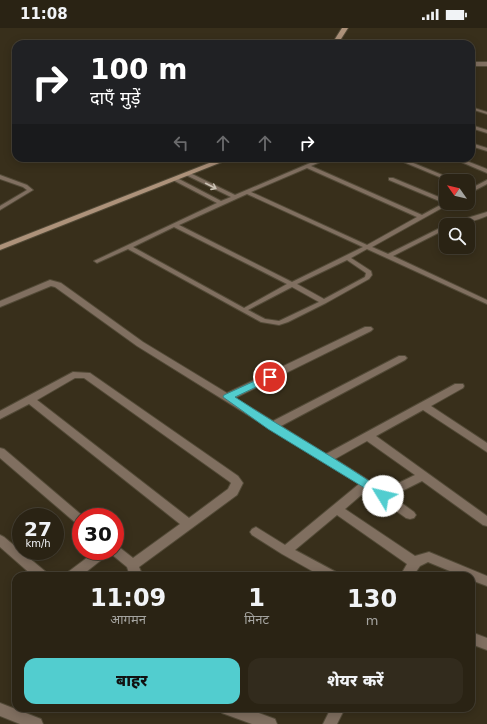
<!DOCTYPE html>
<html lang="hi">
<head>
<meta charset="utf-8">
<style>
	body { margin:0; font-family:"DejaVu Sans","Noto Sans Devanagari",sans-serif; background:#322b1d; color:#f1f3f6; height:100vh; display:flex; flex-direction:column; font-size:15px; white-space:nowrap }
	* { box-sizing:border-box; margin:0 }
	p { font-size:13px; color:#a5a4a0 }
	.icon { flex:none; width:22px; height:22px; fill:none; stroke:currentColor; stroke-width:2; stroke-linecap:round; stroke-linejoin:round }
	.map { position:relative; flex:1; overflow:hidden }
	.drawer { position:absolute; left:12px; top:544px; width:463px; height:140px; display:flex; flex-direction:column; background:#2a2314; border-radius:12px; box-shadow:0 2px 10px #0003,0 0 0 1px #464034 }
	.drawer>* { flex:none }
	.banner { position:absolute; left:12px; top:12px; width:463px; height:122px; border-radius:12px; box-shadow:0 2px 10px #0003,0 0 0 1px #464034; background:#202124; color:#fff; overflow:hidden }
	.needle { width:26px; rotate:304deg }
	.buttons { position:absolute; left:439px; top:146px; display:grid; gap:8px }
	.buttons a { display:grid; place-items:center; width:36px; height:36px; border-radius:8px; background:#2a2314; box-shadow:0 2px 10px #0003,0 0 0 1px #464034; font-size:20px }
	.speed { position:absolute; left:12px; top:480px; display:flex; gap:8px; font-size:20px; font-weight:700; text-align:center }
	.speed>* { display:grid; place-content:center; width:52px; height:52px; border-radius:50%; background:#2a2314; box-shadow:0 2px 10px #0003,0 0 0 1px #464034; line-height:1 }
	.speed small { font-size:10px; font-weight:400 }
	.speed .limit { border:6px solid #d22; background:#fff; color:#111 }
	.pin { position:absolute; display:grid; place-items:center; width:34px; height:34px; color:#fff; margin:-17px; border:2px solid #fff; border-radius:50%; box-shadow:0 1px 4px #0007 }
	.me { position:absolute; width:44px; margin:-22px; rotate:306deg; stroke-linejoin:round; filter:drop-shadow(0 0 3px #0008) }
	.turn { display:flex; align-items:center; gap:14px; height:84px; padding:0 12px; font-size:18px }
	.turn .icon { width:52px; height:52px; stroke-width:2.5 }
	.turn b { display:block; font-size:28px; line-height:34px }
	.lanes { display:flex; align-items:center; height:38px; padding:0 12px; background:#0003; justify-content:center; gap:20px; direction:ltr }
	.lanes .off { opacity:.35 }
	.eta { display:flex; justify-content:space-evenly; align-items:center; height:68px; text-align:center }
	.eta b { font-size:24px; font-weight:800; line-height:28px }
	.button { display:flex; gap:8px; margin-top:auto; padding:8px 12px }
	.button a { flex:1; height:46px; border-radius:12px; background:#52cdcf; color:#111; font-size:16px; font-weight:800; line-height:46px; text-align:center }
	.button a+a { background:#322b1d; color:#f1f3f6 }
	.status { display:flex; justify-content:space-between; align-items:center; height:28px; padding:0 20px; background:#2a2314; direction:ltr }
	.status svg { height:11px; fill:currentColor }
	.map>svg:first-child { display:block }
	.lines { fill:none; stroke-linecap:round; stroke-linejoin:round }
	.lane-casing { stroke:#524a37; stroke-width:2 }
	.street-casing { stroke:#524a37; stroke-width:2 }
	.secondary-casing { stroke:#524a37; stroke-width:2 }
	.lane { fill:#806f60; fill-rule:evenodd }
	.street { fill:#806f60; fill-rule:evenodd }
	.secondary { fill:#ad927a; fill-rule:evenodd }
	.oneway { stroke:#cbc2b4 }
	.route { fill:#52cdcf; stroke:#358587 }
</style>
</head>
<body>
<div class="status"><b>11:08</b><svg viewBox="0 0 49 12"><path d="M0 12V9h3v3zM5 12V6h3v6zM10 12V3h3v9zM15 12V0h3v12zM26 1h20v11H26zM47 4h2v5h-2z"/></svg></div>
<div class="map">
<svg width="487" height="696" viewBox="0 0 487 696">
	<rect width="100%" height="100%" fill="#382f1b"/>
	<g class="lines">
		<g class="lane-casing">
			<path id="lane" d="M471 79 487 84V86L471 81Z
				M471 97 487 102V105L471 100Z
				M471 115 487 120V123L471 118Z
				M322 130H329L311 138 422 187 444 175 389 152V150H393L446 172V175H451L372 219 388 226 446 197V201L393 228 487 272V276L367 221 351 230 371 243 372 247 369 251 326 275 288 294 279 297 261 294 128 221 99 234 97 235 94 233 217 175 173 152V150H177L221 173 231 169 186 147V145H190L235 167ZM307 140 417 189 367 217 251 164ZM247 166 363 219 292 254 179 197ZM174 199 287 256 244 280 133 219ZM347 232 366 245 365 249 324 271 297 256ZM292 259 319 274 279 293 265 291 248 282Z
				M394 130H401L457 153H449Z
				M452 130H459L487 141V145Z
				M0 147 27 157 33 162 0 182V178L27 162 23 159 0 151Z
				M487 152V156L468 166V162Z
				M487 184V188C476 193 459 197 448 197L454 194Z"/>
		</g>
		<g class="street-casing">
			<path id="street" d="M471 34H487V38H471Z
				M50 252 61 255 143 314 227 365 365 299H371L373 301 371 303 235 370 273 393 399 328H405L407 330 405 332 281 398 326 426 455 356H463L464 358 463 360 431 378 487 415V424L423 382 376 408 487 488V498L483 497 422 453 392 468 414 484 416 487 414 490 410 491 406 490 367 462 345 481 415 528 429 524 487 548V558L471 552V548H462L428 534 420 538 413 548H400L407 536 337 487 295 522 336 544 338 548H321L282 526 252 507 250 504 252 501 256 499 285 517 359 456 137 318 55 259 51 258 0 279V273ZM367 413 415 447 384 462 335 431Z
				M73 344 90 345 238 448 243 455 237 467 139 539 143 548H130L127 539 110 525 81 548H66L68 544 96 523H115V517L119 519 133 530 180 496 29 376 0 391V383ZM75 350H84L230 454 231 455 228 461 189 490 37 372Z
				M0 420 4 421 84 489H81V497L77 496 0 430Z
				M0 507 4 509 46 544 48 548H33L0 519Z
				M471 604 487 610V622L471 616Z
				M0 675 41 691 43 696H20L0 688Z
				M220 680H245L275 691 277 696H252L222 685Z
				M331 680H345L337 696H323Z"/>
		</g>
		<g class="secondary-casing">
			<path id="secondary" d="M342 0H348L341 11V16H335V11Z
				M222 130H232L0 222V217Z"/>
		</g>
		<use href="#lane" class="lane"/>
		<use href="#street" class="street"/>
		<use href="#secondary" class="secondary"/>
	</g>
	<defs><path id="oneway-shaft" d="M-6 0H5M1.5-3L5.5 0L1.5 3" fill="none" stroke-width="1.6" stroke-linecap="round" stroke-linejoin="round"/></defs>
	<use class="oneway" href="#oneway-shaft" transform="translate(211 158) rotate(27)"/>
	<path class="route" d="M270 346 273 347 274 349 273 351 235 369C285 402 338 431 387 465L388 468 387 471H379L363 459 268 401 223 369 224 367Z"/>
</svg>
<div class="buttons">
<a><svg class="needle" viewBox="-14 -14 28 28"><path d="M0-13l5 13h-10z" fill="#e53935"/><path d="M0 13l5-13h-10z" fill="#a5a4a0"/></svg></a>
<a><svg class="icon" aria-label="search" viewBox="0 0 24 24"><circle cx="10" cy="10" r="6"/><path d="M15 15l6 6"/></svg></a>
</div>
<div class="speed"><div>27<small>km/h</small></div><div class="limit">30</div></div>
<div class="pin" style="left:270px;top:349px;background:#d93025"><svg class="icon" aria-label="arrive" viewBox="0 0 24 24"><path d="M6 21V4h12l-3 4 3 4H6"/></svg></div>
<svg class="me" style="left:383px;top:468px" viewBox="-20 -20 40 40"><circle r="19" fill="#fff"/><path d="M0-13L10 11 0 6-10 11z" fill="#52cdcf"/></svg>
<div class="banner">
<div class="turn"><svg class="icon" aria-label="right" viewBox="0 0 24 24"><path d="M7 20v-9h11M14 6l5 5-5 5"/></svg><div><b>100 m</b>दाएँ मुड़ें</div></div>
<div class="lanes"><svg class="icon off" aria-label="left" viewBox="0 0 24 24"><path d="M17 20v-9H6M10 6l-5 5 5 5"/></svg><svg class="icon off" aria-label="ahead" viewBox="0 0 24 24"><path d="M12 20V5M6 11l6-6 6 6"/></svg><svg class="icon off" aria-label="ahead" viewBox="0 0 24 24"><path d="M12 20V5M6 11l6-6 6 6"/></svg><svg class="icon" aria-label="right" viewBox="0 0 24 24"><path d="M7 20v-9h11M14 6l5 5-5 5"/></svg></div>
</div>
<section class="drawer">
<div class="eta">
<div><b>11:09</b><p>आगमन</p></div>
<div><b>1</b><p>मिनट</p></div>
<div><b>130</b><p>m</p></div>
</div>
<div class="button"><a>बाहर</a><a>शेयर करें</a></div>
</section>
</div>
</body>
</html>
